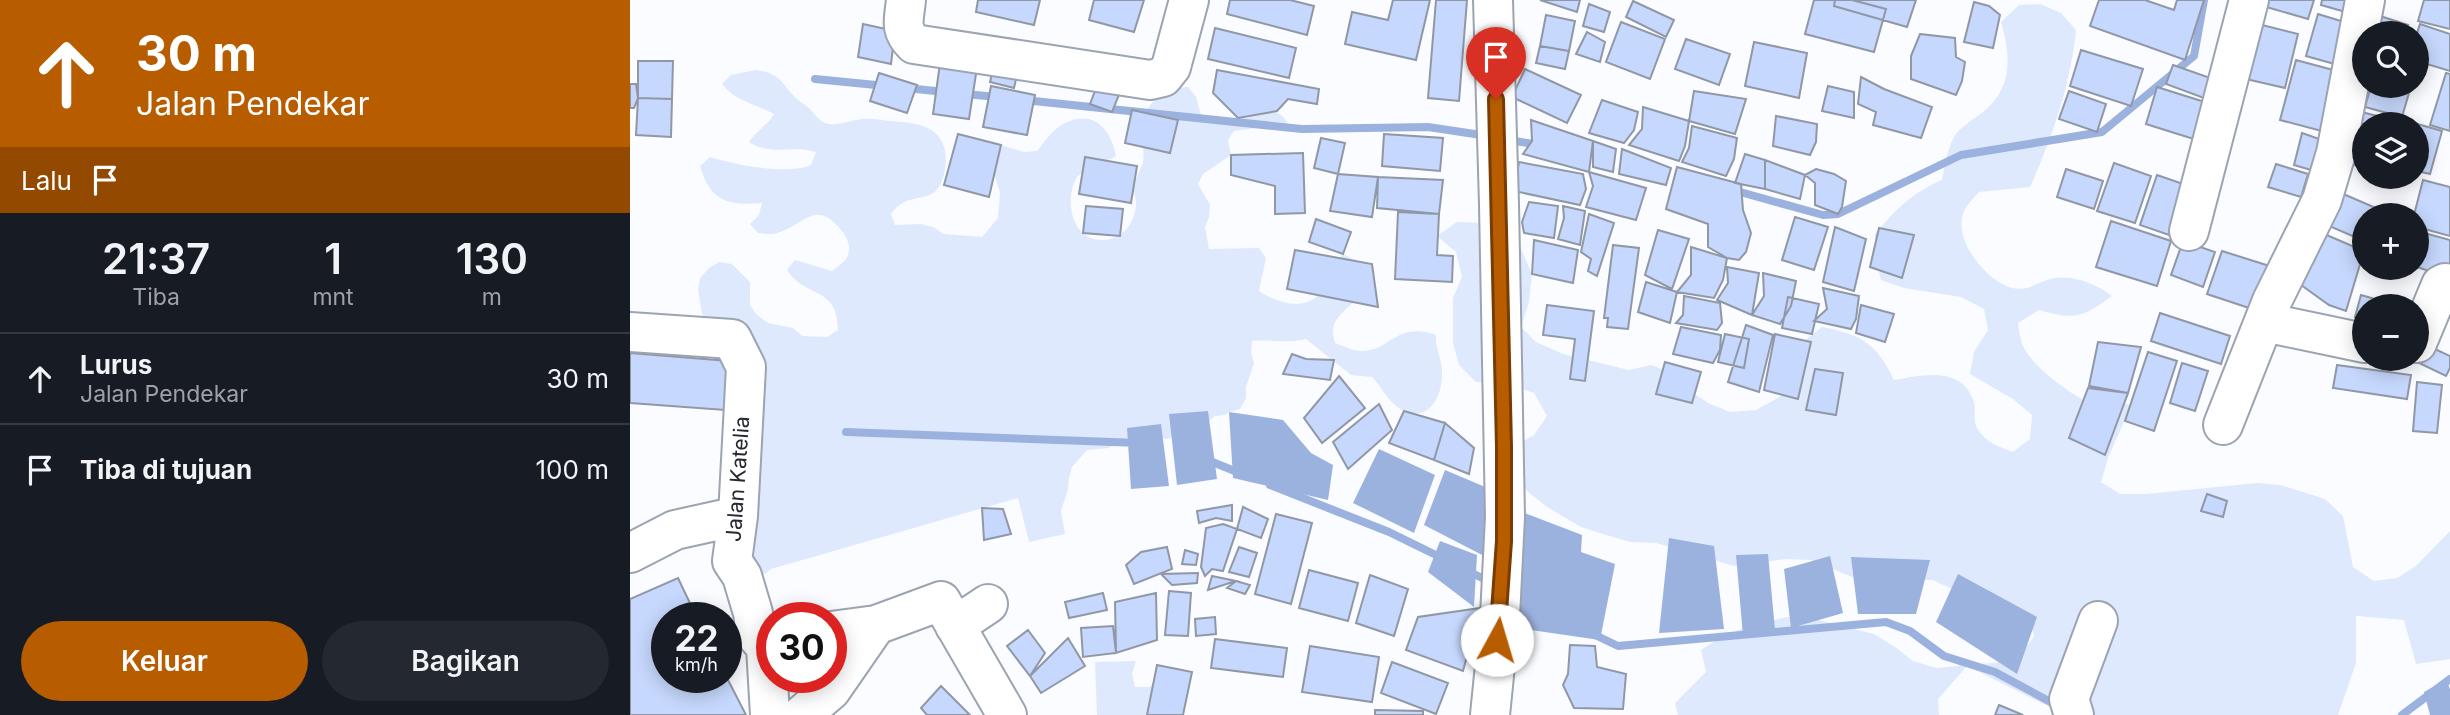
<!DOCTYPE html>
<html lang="id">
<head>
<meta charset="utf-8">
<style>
	body { margin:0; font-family:Inter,sans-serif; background:#242831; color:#f1f3f6; height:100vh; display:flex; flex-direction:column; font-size:26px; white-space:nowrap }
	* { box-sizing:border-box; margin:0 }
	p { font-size:23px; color:#9ea1a6 }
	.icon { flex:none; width:38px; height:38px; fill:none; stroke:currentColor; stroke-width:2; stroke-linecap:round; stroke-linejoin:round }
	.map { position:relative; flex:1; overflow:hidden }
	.panel { display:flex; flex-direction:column; background:#171b24; width:630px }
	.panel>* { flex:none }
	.top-card { background:#b85c00; color:#fff; overflow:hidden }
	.controls { position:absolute; left:1722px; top:21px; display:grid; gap:14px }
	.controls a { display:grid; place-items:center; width:77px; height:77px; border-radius:50%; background:#171b24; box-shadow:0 4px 18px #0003; font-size:35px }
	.speed { position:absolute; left:21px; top:602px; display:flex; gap:14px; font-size:35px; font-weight:700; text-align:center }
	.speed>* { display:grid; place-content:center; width:91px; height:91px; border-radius:50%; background:#171b24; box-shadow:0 4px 18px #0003; line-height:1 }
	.speed small { font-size:18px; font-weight:400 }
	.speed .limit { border:10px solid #d22; background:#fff; color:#111 }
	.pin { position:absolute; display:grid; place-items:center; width:60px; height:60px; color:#fff; margin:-72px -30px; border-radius:50% 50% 50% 0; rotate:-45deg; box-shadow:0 0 7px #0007 }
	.pin .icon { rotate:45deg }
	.me { position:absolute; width:77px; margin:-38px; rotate:6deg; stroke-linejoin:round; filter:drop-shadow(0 0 5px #0008) }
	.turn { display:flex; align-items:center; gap:24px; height:147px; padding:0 21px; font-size:32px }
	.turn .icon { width:91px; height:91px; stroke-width:2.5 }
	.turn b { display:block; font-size:49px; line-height:60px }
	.then { display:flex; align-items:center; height:66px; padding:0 21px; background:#0003; gap:14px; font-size:26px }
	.eta { display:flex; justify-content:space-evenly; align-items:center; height:119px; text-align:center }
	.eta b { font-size:42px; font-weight:600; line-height:49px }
	.action { display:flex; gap:14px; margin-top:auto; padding:14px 21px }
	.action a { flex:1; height:80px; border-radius:42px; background:#b85c00; color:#fff; font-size:28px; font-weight:600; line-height:80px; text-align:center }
	.action a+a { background:#242831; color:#f1f3f6 }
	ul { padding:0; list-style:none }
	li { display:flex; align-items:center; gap:21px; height:91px; padding:0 21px; border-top:2px solid #363941 }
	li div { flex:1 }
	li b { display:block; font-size:26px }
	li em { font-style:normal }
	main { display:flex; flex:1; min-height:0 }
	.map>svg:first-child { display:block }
	.green { fill:#dfe9fd }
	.water { fill:#9cb2de }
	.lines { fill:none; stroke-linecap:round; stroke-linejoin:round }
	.stream { stroke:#9cb2de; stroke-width:8 }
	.building { fill:#c6d8fd; stroke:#9097a5; stroke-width:2 }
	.minor-casing { stroke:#9ca4b2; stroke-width:42 }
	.minor { stroke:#fff; stroke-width:38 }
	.route-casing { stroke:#783c00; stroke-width:18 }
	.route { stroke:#b85c00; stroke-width:12 }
	.labels { text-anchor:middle; stroke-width:5; stroke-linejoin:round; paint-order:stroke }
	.street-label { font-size:21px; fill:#25282e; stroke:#fff }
</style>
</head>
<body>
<main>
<section class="panel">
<div class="top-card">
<div class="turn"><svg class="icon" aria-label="ahead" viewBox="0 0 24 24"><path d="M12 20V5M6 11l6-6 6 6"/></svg><div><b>30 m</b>Jalan Pendekar</div></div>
<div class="then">Lalu<svg class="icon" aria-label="arrive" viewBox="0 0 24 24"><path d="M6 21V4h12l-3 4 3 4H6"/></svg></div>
</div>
<div class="eta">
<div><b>21:37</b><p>Tiba</p></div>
<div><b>1</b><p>mnt</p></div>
<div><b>130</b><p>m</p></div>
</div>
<ul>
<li><svg class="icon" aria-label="ahead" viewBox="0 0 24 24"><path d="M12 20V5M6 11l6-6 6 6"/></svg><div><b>Lurus</b><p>Jalan Pendekar</p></div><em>30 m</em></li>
<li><svg class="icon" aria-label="arrive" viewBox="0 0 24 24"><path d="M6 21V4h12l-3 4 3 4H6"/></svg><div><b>Tiba di tujuan</b></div><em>100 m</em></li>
</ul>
<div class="action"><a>Keluar</a><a>Bagikan</a></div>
</section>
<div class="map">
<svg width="1820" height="715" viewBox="0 0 1820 715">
	<rect width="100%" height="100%" fill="#fafcff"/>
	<path class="green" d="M1410 4 1431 13 1446 30C1441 83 1422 138 1400 187L1349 192C1344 198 1335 206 1333 214 1324 240 1355 279 1379 287 1398 293 1405 283 1420 279 1443 274 1464 283 1482 296 1452 318 1445 320 1409 310L1388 323C1389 330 1390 339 1393 346 1404 369 1440 393 1462 405L1481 396 1501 406 1478 458 1471 482 1490 494H1516L1628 483 1650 485 1695 499 1713 516 1723 567 1744 581 1767 578 1786 566 1820 531V659L1786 664 1774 620 1726 616V663L1708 715H1436L1337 666 1308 699 1309 715H1048L1045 703 1076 672 1071 650 1091 637 1114 628 1157 617 1180 618 1244 634 1265 647 1283 661 1306 668 1372 662 1391 655 1404 636 1397 614 1326 591 1303 580 1227 579 1181 560 1156 559 1104 566 1026 543 1001 542 976 535 951 527 917 507 897 491 884 470 881 448 904 435 917 416 904 393 874 383 846 382 829 365 823 343V298L832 277 826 252 807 236 827 222 856 223 877 230 891 249 902 274 899 302 891 327 906 342 933 354 999 370 1021 365 1042 373 1060 391 1078 403 1100 412 1126 410 1164 389 1173 342 1192 327C1231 334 1247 344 1264 380 1292 375 1332 365 1344 402 1346 410 1343 421 1347 428 1355 442 1369 447 1383 452L1400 439 1402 415 1383 399 1340 374 1344 352 1358 330 1354 309 1331 297 1274 288 1251 280 1245 257V234C1265 210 1283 192 1312 180 1315 166 1317 150 1324 137 1330 127 1344 119 1353 112 1383 88 1381 56 1371 22L1389 5Z
		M126 70C152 74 150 83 167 99 171 103 176 105 180 109 184 114 190 121 195 123 207 127 221 120 232 119 241 118 250 120 259 121 281 123 310 123 315 151 317 162 315 176 309 187 298 204 277 191 261 214L265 225 290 224 303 227 314 234 352 237 368 218 370 193 363 170V158L371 145 394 152 407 151C415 141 423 129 435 123 464 109 481 129 486 156 475 163 457 166 448 176 435 193 439 233 464 239 488 245 506 225 506 203 506 197 503 192 504 187 505 178 511 170 513 162 515 149 510 137 512 124 514 103 538 87 558 87L566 97 572 119 584 124C609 119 650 93 660 130L627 128 604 131 598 140 601 155 573 174 568 184 580 205 579 217 575 227 579 249 629 248 636 258 629 291C649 304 679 313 694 288 702 274 701 266 713 254L729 262 730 296C715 312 697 319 705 343 713 346 723 351 732 351 760 351 767 321 806 335 805 349 812 358 812 372 813 400 795 427 766 406 756 398 751 386 742 377L721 375 676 339C658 344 640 339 622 341L621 353 624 363 616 387V398L610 409 599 412 595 415 585 416 568 430 537 439 527 437 497 438 487 442 479 448 457 450 442 467 439 478 438 489 431 511 435 534 399 542 388 498 141 569 131 577H116L117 394 72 313 68 290 70 278 79 268 89 262 102 264 120 282V305L127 315 138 323 163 328 172 336 197 337 208 330C208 286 175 298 157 270L165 260 202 271C209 266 218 260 219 251 220 244 216 236 212 231 186 198 175 224 150 232 143 235 136 234 128 233L120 224 129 215 132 203C98 206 80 201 70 166L80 157C104 165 158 175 181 165L186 152C161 144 144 157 119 142 126 131 137 126 144 114 124 103 106 102 92 84L101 75Z
		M506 661 502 674 505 687H519L533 679 530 715H467L465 662Z"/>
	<path class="water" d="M578 411 587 479 547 485 539 414Z
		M599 412 653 420 681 453 703 465 698 500 603 478Z
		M531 424 539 486 501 489 497 428Z
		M749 449 805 475 784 533 723 503Z
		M815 470 860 489 856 557 794 525Z
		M892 512 952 535 951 552 985 564 970 640 887 628Z
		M1039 538 1084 546 1094 629 1029 633Z
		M810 541 847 555 844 607 798 572Z
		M1138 554 1145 630 1113 636 1106 555Z
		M1200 556 1213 613 1161 628 1154 569Z
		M1221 557 1300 560 1286 614H1228Z
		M1328 574 1407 617 1387 674 1306 622Z
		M1816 680 1820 689V715H1800L1794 692Z"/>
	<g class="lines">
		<path class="stream" d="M185 79 256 86
			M276 88 315 92
			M335 94 367 97
			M394 100 672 129 798 127 858 136
			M878 140 910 145
			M1103 190 1193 215 1208 214 1331 155 1472 132 1564 56 1574 0
			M216 432 509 443
			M575 459 612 474
			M640 485 759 532 812 558
			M836 570 862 583
			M961 633 988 646 1256 622 1280 631 1314 656 1365 672 1428 706
			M1772 715 1820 679"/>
	</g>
	<path class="building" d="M348 0H410L404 25 346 12Z
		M464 0H514L504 32 459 20Z
		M600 0H660L684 6 677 35 597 14Z
		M763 0H800L786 60 715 44 722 12 758 20Z
		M806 0H837L829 101 798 98Z
		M910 0H950L947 12Z
		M1184 0H1222L1256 9 1244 52 1175 34Z
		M1205 0H1286L1277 27 1204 6Z
		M1469 0H1515L1544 10 1547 0H1574L1555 60 1460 26Z
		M1627 0H1684L1678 19 1626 4Z
		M1692 0H1722L1719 13 1691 5Z
		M1794 0H1820V29L1788 21Z
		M1003 1 1044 20 1036 37 996 17Z
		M1344 2 1359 6 1370 15 1363 48 1334 42Z
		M959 4 980 12 974 32 953 26Z
		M1688 14 1724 25 1715 67 1676 56Z
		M916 15 945 21 939 51 910 46Z
		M1750 16 1778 25 1775 33H1744Z
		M1616 21 1668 34 1655 88 1603 76Z
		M991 22 1035 39 1020 79 976 62Z
		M233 24 265 31 261 64 228 57Z
		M1790 24 1820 34V71L1787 61V33Z
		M585 28 666 48 659 78 578 59Z
		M957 32 975 42 970 62 946 54Z
		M1290 34 1325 38 1326 57 1335 62 1332 81 1326 95 1281 79V56Z
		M1056 39 1100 54 1089 85 1045 69Z
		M1124 42 1177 53 1169 98 1115 86Z
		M910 46 939 51 935 69 906 63Z
		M1451 50 1513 69 1501 106 1440 86Z
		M311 56 348 61 339 119 303 114Z
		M366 57 390 62 384 88 360 82Z
		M1666 60 1718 74 1703 134 1650 120Z
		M8 61H43L42 99 8 98Z
		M1543 65 1589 81 1582 101 1536 84Z
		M895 69 951 95 937 123 882 97Z
		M587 70 689 89 687 104 658 99 647 111 608 118 583 93Z
		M249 73 287 85 277 113 240 101Z
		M1816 73 1820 74V131L1800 125Z
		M1231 77 1254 89 1302 107 1291 138 1243 125 1246 112 1228 104Z
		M470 78 492 87 482 112 460 104Z
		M0 84H6L8 98 4 108H0Z
		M361 86 405 95 397 135 353 127Z
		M1198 86 1224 92V118L1192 111Z
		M1741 86H1781L1772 117 1735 107Z
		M1527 87 1581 104 1570 141 1516 124Z
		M1064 91 1116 99 1105 134 1059 121Z
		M1439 91 1476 104 1467 132 1429 119Z
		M8 98 42 99 41 137 6 135Z
		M972 100 1008 112 1004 130 994 143 959 133Z
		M1013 107 1059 121 1055 146 1049 161 999 145 1012 129Z
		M502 110 548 120 540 153 495 143Z
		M1724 110 1770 122 1769 124H1734V168L1710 160Z
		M1146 116 1187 124 1186 142 1180 155 1143 146Z
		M901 120 963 141 959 172 893 154 902 141Z
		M1777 121 1812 131 1800 174 1787 171V124H1776Z
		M1062 126 1107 138 1104 159 1096 176 1052 162 1059 148Z
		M1672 133 1698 142 1688 172 1664 165Z
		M328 134 371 145 359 197 314 185Z
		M754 134 813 138 810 171 752 166Z
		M691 138 715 143 708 174 684 168Z
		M963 141 986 149 983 172 963 167Z
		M992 149 1041 168 1036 185 989 174Z
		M673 153 675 213 645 214V186L601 175V155Z
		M1115 154 1135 160V189L1105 183Z
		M455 157 507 166 501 203 449 194Z
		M1135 160 1175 175 1170 199 1135 189Z
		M889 162 953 174 956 189 950 205 884 191Z
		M1484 163 1521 176 1505 223 1467 211Z
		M1646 164 1678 174 1671 197 1638 187Z
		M1047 167 1111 184 1113 210 1121 233 1116 252 1109 260 1097 258 1078 247V224L1036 209Z
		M1186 169 1204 174 1216 181 1212 207 1208 214 1185 205V183L1175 175Z
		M1436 169 1473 181 1464 209 1427 197Z
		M959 172 1016 188 1006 220 956 207 963 186Z
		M708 174 748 177 742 217 700 211Z
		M1527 175 1562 187 1545 237 1510 225Z
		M748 177 813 180 809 214 747 208Z
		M1793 180 1820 187V236L1787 227V215H1784Z
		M1704 190 1762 215H1734V241L1690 222Z
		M899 202 928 206 924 238 894 233 892 222Z
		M456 206 493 209 490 236 453 233Z
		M933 206 955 211 950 245 928 239 934 218Z
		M768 212 809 214 807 255 823 256 822 282 765 279Z
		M959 214 984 223 967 276 958 271 961 259 951 252Z
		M1165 217 1198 227 1184 270 1152 260Z
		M686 219 721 232 713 254 679 242Z
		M1481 221 1541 241 1527 286 1466 267Z
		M1205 227 1236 239 1224 291 1193 282Z
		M1249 228 1284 235 1272 278 1240 267Z
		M1028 230 1059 239 1042 289 1015 275Z
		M1787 231 1820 240V278L1787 267Z
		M1692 233 1734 251 1716 311 1699 305 1671 285Z
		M904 240 948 250 943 283 902 274Z
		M1553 241 1585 252 1573 287 1541 275Z
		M983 245 1009 248 998 329 977 327 978 318H974Z
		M1061 247 1097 258 1093 280 1084 298 1047 292 1061 275Z
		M665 250 742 264 748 307 657 289Z
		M1592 251 1649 269 1634 313 1577 294Z
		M1097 267 1129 273 1122 315 1087 300 1098 283Z
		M1133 273 1166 281 1161 306 1150 324 1122 315 1134 296Z
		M1016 282 1047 292 1040 323 1008 312Z
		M1193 288 1229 296 1226 319 1221 329 1184 321 1197 309Z
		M1731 295 1769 306H1734V320L1725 317Z
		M1054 296 1090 303 1092 323 1087 330 1046 323 1053 315Z
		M1158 297 1189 304 1182 334 1152 328Z
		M917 305 964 311 955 381 940 379 945 339 913 335Z
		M1231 305 1264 314 1255 342 1226 333Z
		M1530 313 1600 336 1591 364 1521 341Z
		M1116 325 1143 335 1129 392 1098 382Z
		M1051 327 1091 335 1090 350 1083 363 1043 354Z
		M1095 334 1119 339 1114 368 1088 362Z
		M1145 334 1181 342 1168 399 1134 390Z
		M1468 342 1511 347 1498 393 1459 386Z
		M1794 344 1820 356V368L1816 376 1785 361Z
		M1518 352 1547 361 1524 431 1495 421Z
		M0 353 99 361 95 410 0 403Z
		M662 354 676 359 704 360 700 380 653 374Z
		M1035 362 1071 372 1062 403 1026 394Z
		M1552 363 1578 371 1565 411 1540 403Z
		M1707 365 1781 375 1777 399 1703 388Z
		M1185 369 1213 373 1206 415 1176 410Z
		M709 376 735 408 692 443 674 418Z
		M1787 382 1812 385 1807 433 1783 431Z
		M1458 388 1498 393 1475 455 1439 438Z
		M749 404 762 430 718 469 703 442Z
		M774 411 815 423 804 460 759 443Z
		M815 423 844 448 839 474 804 460Z
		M1577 494 1597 501 1593 517 1571 511Z
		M602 505V521L586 518 569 523 567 511Z
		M613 507 638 519 631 538 607 529Z
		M352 508 373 509 381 534 354 540Z
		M646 514 682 523 661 604 625 594Z
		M593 524 607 529 593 571 582 569 575 576 571 567 576 528Z
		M537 547 542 569 504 584 496 565 511 552Z
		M609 547 627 553 619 577 599 572Z
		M555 550 568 554 566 565 552 564Z
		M679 570 728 583 718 621 669 608Z
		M568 573 567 583 542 585 531 574Z
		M740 575 778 589 764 636 726 623Z
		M582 576 606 581 578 590Z
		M48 578 67 618H37V677L96 676 116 715H0V599Z
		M606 581 620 585 615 594 597 588Z
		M539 591 561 593 558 636 535 635Z
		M473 593 477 610 439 618 435 602Z
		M526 593 527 640 486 653 485 602Z
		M850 608 833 671 776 650 788 617Z
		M585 617 586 634 566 636 565 619Z
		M483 626 486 653 453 657 451 628Z
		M398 630 415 653 400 676 377 646Z
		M438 638 455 666 411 693 400 676Z
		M585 639 657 648 653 677 581 668Z
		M940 645 965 646 967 667 996 674 993 709 944 708 933 685 938 674Z
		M680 646 749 657 742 702 672 692Z
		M762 662 818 683 806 714 751 693Z
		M527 665 562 672 553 715H517Z
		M311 686 340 715H297L291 708Z
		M1369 705 1393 715H1365Z
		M745 710 793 711V715H745Z"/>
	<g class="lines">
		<g class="minor-casing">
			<path id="minor" d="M276 0C274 20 269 29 284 44L520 80 533 77 541 67 559 0
				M1559 231 1619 0
				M1634 322 1734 343
				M0 332 102 339 116 367 108 516 102 561 112 576 123 613 126 635 136 647 140 715
				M1787 343 1811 285 1815 283 1820 284
				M1593 425 1642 301 1692 200 1706 153 1735 0
				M0 553 45 530 108 516
				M325 626 358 604
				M201 631 246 625
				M172 715 201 690 246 625 311 601 377 715
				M860 715 870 616 875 517 869 204 863 0
				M1444 715 1439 699 1468 621"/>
		</g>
		<use href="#minor" class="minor"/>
	</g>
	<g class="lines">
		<g class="route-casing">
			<path id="route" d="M866 99 874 447V541L867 640"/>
		</g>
		<use href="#route" class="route"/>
	</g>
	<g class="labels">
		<g class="street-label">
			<text transform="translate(108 479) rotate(-86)" y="7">Jalan Katelia</text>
		</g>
	</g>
</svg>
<div class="controls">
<a><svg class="icon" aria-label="search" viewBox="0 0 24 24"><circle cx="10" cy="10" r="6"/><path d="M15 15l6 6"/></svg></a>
<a><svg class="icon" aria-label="layers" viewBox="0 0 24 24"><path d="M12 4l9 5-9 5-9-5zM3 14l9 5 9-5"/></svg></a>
<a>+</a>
<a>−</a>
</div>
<div class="speed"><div>22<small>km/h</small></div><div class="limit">30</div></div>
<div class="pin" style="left:866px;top:99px;background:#d93025"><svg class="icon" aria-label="arrive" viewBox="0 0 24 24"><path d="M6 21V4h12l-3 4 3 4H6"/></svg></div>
<svg class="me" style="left:867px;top:640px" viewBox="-20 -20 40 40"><circle r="19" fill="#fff"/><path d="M0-13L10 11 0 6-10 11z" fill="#b85c00"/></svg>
</div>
</main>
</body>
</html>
